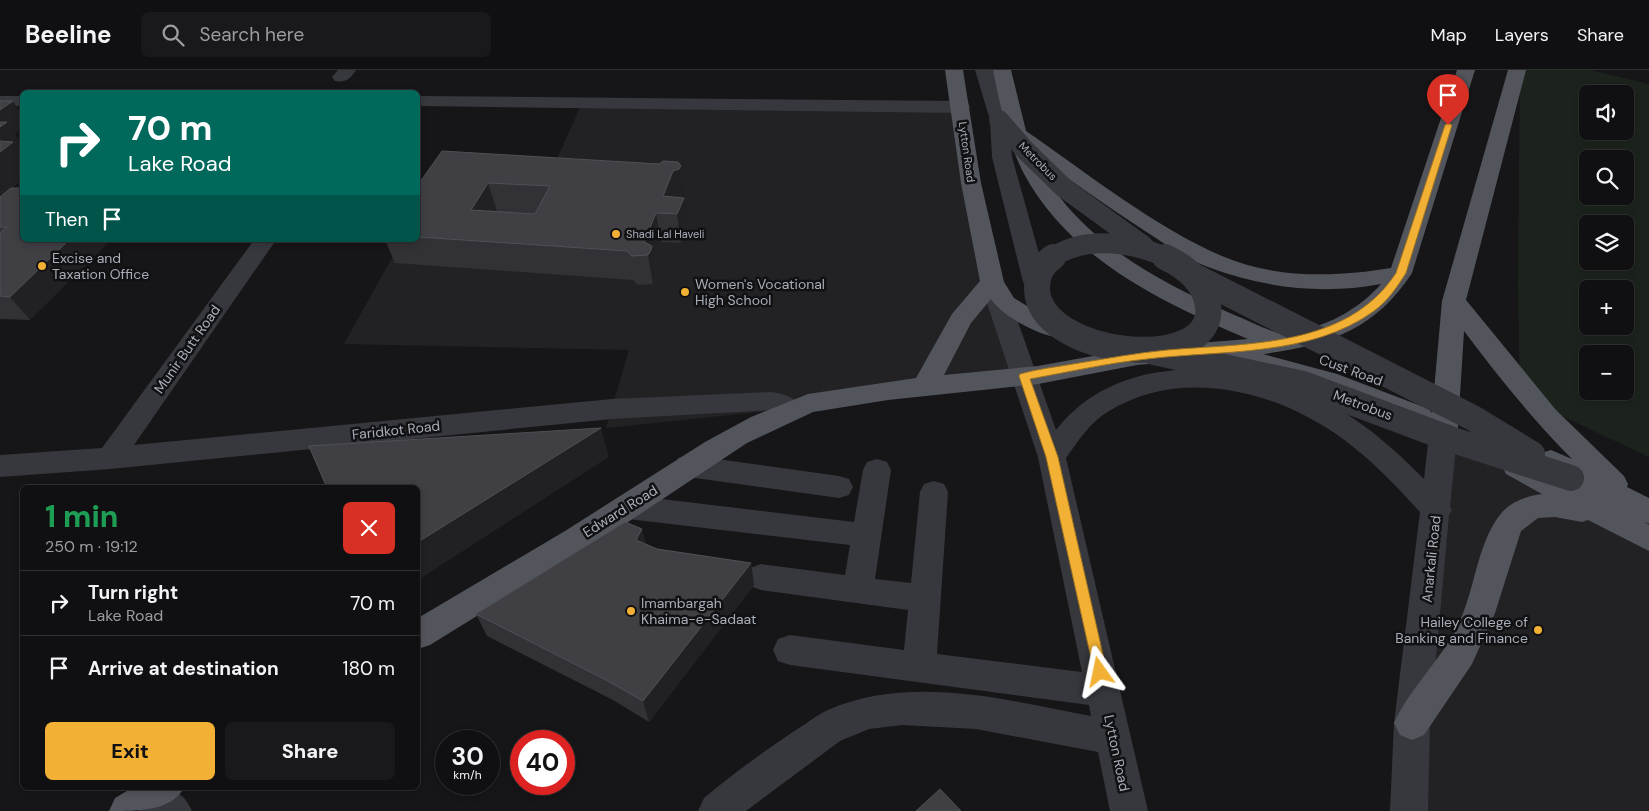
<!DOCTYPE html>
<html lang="en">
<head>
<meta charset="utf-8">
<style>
	body { margin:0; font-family:"DM Sans",sans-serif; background:#19191b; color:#f1f3f6; height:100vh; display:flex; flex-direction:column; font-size:19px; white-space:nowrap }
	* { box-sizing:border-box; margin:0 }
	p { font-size:16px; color:#9c9d9f }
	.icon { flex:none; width:28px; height:28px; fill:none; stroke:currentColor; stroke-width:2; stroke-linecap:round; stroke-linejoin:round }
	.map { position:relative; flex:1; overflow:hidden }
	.sheet { position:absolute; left:20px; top:415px; width:400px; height:305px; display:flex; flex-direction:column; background:#101012; border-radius:8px; box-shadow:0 2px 8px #0003,0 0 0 1px #303032 }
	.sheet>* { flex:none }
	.banner { position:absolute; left:20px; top:20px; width:400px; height:152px; border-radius:8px; box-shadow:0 2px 8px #0003,0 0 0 1px #303032; background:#00695c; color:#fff; overflow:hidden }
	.fabs { position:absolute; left:1579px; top:15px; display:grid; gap:10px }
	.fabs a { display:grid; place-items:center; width:55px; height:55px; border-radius:8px; background:#101012; box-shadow:0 2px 8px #0003,0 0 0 1px #303032; font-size:25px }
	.speed { position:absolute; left:435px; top:660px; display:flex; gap:10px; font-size:25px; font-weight:700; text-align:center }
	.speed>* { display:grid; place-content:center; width:65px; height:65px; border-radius:50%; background:#101012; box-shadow:0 2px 8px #0003,0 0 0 1px #303032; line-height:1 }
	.speed small { font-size:12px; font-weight:400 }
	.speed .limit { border:8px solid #d22; background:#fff; color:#111 }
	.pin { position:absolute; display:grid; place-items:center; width:42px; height:42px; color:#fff; margin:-51px -21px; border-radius:50% 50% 50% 0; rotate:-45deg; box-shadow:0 0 5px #0007 }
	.pin .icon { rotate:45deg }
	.me { position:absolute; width:55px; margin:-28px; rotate:348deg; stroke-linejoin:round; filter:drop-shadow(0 0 4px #0008) }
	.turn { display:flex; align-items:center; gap:18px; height:105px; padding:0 25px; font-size:22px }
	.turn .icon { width:65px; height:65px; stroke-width:2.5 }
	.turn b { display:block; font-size:35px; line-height:42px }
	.then { display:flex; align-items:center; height:48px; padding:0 25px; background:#0003; gap:10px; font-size:19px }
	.round { display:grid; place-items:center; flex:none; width:52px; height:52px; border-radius:8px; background:#19191b }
	.overview { display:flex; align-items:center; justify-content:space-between; height:85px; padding:0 25px }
	h1 { font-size:30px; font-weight:800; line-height:38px; color:#1e9e55 }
	.primary-button { display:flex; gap:10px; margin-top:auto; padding:10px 25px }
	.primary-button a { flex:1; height:58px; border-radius:8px; background:#f2b134; color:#111; font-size:20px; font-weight:800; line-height:58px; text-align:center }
	.primary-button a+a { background:#19191b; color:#f1f3f6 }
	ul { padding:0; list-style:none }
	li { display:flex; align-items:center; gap:15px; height:65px; padding:0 25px; border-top:1px solid #303032 }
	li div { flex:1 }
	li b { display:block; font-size:19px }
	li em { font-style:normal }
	header { display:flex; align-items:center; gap:30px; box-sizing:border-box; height:70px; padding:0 25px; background:#101012; border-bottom:1px solid #303032 }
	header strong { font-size:24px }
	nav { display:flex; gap:28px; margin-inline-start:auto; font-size:18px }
	.search { width:350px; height:45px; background:#19191b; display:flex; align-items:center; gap:12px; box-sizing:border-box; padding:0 18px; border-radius:8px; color:#9c9d9f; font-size:19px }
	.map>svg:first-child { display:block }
	.built { fill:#222225 }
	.green { fill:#1c231d; fill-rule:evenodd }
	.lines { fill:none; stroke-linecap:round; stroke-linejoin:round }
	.minor { fill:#37383d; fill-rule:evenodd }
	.major { fill:#53555c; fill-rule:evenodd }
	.minor-bridge-far1 { stroke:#37383d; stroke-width:20 }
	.minor-bridge { stroke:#37383d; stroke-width:26 }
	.wall { fill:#323236 }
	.shaded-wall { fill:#212124 }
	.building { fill:#3f3f44; stroke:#4f5156; fill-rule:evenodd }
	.route { fill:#f2b134; stroke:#9d7322 }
	.poi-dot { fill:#f2b134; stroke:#111113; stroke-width:2 }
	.labels { text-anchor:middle; stroke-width:5; stroke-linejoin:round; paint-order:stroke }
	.far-street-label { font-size:11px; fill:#a8adb8; stroke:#111113 }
	.far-poi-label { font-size:11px; fill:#a8adb8; stroke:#111113; text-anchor:start }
	.poi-label { font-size:14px; fill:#a8adb8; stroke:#111113; text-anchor:start }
	.street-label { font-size:14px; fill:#a8adb8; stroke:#111113 }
</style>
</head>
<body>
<header>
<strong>Beeline</strong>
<div class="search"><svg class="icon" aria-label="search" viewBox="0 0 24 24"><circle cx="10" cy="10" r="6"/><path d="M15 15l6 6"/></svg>Search here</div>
<nav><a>Map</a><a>Layers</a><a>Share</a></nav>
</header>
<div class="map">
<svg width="1649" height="741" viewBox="0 0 1649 741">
	<rect width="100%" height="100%" fill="#161618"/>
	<path class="built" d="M581 35 961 37 1019 315 606 358 629 280 344 274 402 170H418L551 102Z
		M1444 357 1649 469V741H1419Z"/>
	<path class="green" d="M1520 0H1590L1649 14V387L1520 326 1518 217ZM1588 24H1625V61H1588ZM1588 89H1625V126H1588ZM1588 154H1625V191H1588ZM1588 219H1625V256H1588ZM1588 284H1625V321H1588Z"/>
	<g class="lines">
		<path class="minor" d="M338 0H356C350 9 346 13 335 11L332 7Z
			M975 0H993L1008 50 1012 87 1047 212 1043 217 1035 219 1027 217 1023 212 992 87 990 50Z
			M0 26H22V36H0Z
			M418 26 961 31 968 33 970 37 968 41 961 43 418 36Z
			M254 170H276L134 375 612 329 771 322C784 324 796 327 803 339L799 346 790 349 771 340 612 349 110 399 0 407V385L102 378Z
			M992 205 1000 207 1004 212 1056 360C1121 276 1252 290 1336 338 1369 356 1397 382 1424 409L1430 357 1434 350 1444 347 1454 350 1458 357 1450 437 1452 440 1449 445 1430 653 1428 741H1390L1394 653 1420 442C1396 416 1372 390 1343 369 1277 321 1183 296 1109 341 1091 351 1078 371 1066 388L1148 741H1110L1098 682 976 659 902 655 869 659 840 671 746 741H698L704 728C733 704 764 681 796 660 807 653 817 645 828 640 911 604 1006 630 1091 646L1089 635 790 595 778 591 773 580 778 569 790 565 904 580 908 540 761 520 750 516 745 507 750 498 761 494 845 505 850 475 628 449 618 445 613 437 618 429 628 425 854 452 863 400 867 392 877 389 887 392 891 400 875 509 911 513 920 422 924 414 934 411 944 414 948 422 937 584 1082 602 1038 387 980 212 984 207Z
			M688 385 839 406 849 409 853 417 849 425 839 428 688 407 678 404 674 396 678 388Z
			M135 718C161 718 180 713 192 741H138L131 727Z"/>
		<path class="major" d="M945 0H963L981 113 1004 212 1014 228 1032 239 1053 249 1081 256 1084 262 1081 268C1055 275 1005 250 991 229L971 253 944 305 1038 296 1137 278 1248 269C1163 233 1068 188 1023 102 1007 70 1000 35 993 0H1011L1026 61C1087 103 1156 158 1222 186 1275 209 1337 207 1391 198L1457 0H1475L1412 203C1375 260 1328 275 1263 284L1337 304 1429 339 1432 343 1442 231 1508 0H1526L1466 230 1556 340 1624 406 1628 414 1627 417 1649 428V454L1645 452 1649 455V481L1588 450 1582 452 1555 447 1538 448 1521 461 1495 543 1472 594 1424 665 1412 670 1400 665 1394 653C1410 618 1440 591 1457 557 1475 522 1476 477 1499 446 1509 432 1527 426 1542 424L1506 404 1502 396 1506 388 1516 385 1540 396 1537 391 1541 383 1551 380 1572 389C1532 349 1498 306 1464 261L1458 357 1454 364 1444 367 1434 364 1430 357 1431 350 1429 353 1420 356 1318 317 1222 292 1220 288 1137 295 1038 314 888 330 813 342 747 373 613 462 430 575 418 579V548L565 461 705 372 751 347 808 324 916 308 952 244 980 211 961 113ZM1036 86C1072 111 1108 137 1145 161 1165 174 1186 189 1208 197 1263 218 1323 225 1381 214 1360 238 1331 254 1300 261 1295 262 1287 265 1282 264 1265 260 1248 250 1232 244 1157 211 1069 165 1036 86Z
			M132 718H184C171 741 139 741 109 741L115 728Z"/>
		<path class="minor-bridge-far1" d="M999 50 1025 80 1064 118 1144 176
			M1052 188C1084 165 1134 172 1167 188"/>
		<path class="minor-bridge" d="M1053 187C1042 195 1037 204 1037 219 1039 287 1217 305 1208 236 1205 212 1186 197 1165 187
			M1192 205 1473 348 1532 384
			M1154 282 1303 314 1453 370 1571 408"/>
	</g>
	<path class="wall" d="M0 31 22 45V58L15 64 22 85V109L12 118 30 250 0 249Z
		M659 94 681 96 685 124 683 127 688 156 681 173 661 172 654 189 657 205 656 209 653 214 638 215 633 210 395 193 385 170H418V115Z
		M646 474 657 479 751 493 754 515 649 652 613 630 487 566 476 544Z"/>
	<path class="shaded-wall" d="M13 31 22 45V58L15 64 22 74V109L0 127V40Z
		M681 96 685 124 683 128 663 126 673 101Z
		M488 113 497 141 471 140Z
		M684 128 688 156 681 173 677 144Z
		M656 143 661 172 654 189 657 205 656 209 653 214 648 185 644 172Z
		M69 170H111L30 250 10 227Z
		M601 358 609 387 418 510V472Z
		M642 459 648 482 636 470Z
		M751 493 754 515 649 652 643 631Z"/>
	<path class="building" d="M0 31H13L0 40Z
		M0 52H7L0 57Z
		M0 71 13 72 0 82Z
		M442 81 659 94 663 91 678 92 681 96 679 99 673 101 663 126 684 128 677 144 656 143 644 172 652 176 651 180 648 185 632 186 627 181 418 167V115ZM488 113 550 116 535 144 471 140Z
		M11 118H22V170H69L10 227 0 226V163L7 157H0V127Z
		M601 358 418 472V418H327L309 376Z
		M625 452 642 459 636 470 657 479 751 493 643 631 606 610 476 544Z
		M940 719 961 741H916Z"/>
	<path class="route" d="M1448 53 1452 55 1406 203C1397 217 1388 231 1374 241 1311 287 1221 280 1147 289 1108 293 1069 302 1030 309L1058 387 1107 602 1105 606 1100 608 1095 606 1046 387 1019 306 1020 304C1037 299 1056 297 1073 294 1104 289 1136 283 1167 280 1247 273 1347 278 1396 203L1445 55Z"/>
	<g class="poi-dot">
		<circle cx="616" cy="164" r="5"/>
		<circle cx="42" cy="196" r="5"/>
		<circle cx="685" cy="222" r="5"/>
		<circle cx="631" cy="541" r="5"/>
		<circle cx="1538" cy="560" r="5"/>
	</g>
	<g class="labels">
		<g class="far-street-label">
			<text transform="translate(967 82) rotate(82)" y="4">Lytton Road</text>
			<text transform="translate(1038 91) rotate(45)" y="4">Metrobus</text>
		</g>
		<g class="far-poi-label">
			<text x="626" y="168">Shadi Lal Haveli</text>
		</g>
		<g class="poi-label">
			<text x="52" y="193">Excise and<tspan x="52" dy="16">Taxation Office</tspan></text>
			<text x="695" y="219">Women's Vocational<tspan x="695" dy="16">High School</tspan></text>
			<text x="641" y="538">Imambargah<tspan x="641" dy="16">Khaima-e-Sadaat</tspan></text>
			<text x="1528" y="557" text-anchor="end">Hailey College of<tspan x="1528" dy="16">Banking and Finance</tspan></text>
		</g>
		<g class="street-label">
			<text transform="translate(187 279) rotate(-55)" y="5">Munir Butt Road</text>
			<text transform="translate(1351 300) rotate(20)" y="5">Cust Road</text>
			<text transform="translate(1363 335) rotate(20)" y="5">Metrobus</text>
			<text transform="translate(396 360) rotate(-6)" y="5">Faridkot Road</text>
			<text transform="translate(620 441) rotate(-32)" y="5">Edward Road</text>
			<text transform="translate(1431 489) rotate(-84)" y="5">Anarkali Road</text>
			<text transform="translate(1117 683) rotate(78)" y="5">Lytton Road</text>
		</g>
	</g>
</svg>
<div class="fabs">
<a><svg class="icon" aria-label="sound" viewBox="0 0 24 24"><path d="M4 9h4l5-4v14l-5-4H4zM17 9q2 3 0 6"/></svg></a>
<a><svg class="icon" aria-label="search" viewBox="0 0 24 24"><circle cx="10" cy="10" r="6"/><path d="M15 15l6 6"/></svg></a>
<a><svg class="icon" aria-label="layers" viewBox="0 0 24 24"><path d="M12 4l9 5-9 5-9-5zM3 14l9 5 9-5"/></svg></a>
<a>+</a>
<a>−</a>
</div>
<div class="speed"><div>30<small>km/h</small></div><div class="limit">40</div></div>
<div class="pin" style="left:1448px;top:55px;background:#d93025"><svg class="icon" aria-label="arrive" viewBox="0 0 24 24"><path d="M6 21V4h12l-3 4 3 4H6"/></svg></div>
<svg class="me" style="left:1100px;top:602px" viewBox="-20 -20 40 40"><path d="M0-17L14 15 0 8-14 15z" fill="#f2b134" stroke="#fff" stroke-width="4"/></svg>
<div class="banner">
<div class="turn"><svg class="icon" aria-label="right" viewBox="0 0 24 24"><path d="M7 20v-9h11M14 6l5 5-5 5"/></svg><div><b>70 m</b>Lake Road</div></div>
<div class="then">Then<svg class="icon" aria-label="arrive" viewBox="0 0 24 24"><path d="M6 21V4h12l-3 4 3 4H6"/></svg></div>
</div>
<section class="sheet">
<div class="overview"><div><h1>1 min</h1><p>250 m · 19:12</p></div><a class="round" style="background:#d93025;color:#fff"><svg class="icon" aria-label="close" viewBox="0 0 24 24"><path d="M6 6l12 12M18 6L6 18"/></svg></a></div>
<ul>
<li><svg class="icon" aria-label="right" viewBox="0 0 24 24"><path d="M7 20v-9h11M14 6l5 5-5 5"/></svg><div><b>Turn right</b><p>Lake Road</p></div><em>70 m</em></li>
<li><svg class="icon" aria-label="arrive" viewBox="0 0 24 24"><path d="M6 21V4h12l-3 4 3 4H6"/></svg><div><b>Arrive at destination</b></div><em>180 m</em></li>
</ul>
<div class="primary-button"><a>Exit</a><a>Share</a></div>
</section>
</div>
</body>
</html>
